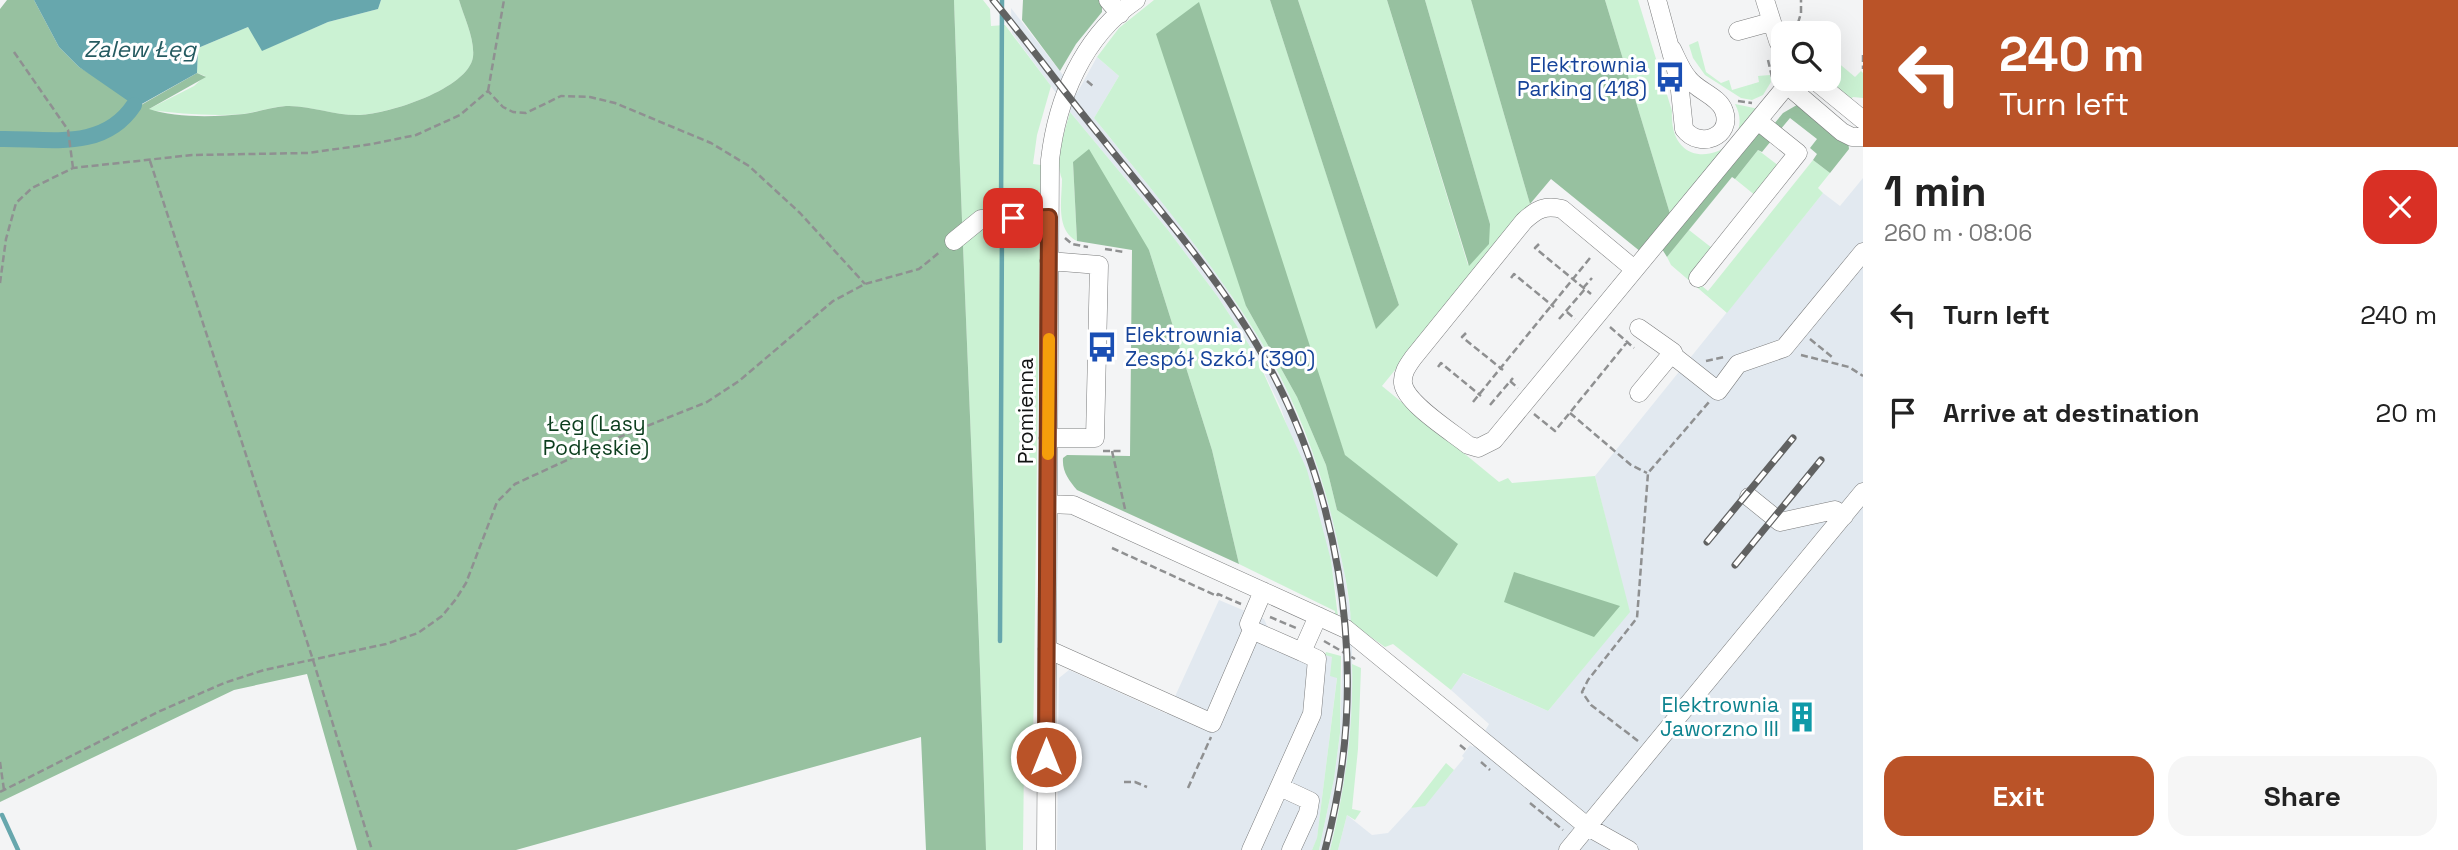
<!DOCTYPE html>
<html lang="en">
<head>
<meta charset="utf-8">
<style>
	body { margin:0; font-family:"Space Grotesk",sans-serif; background:#f6f6f6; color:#222; height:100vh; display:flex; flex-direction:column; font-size:26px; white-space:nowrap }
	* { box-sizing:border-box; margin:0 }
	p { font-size:23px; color:#767676 }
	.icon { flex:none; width:38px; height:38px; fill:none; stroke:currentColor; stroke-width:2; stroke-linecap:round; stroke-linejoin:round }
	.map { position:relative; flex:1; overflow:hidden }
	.panel { display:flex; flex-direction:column; background:#fff; width:595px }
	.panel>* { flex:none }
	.top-card { background:#ba5328; color:#fff; overflow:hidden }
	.controls { position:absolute; left:1771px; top:21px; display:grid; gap:14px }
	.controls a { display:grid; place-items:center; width:70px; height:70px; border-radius:14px; background:#fff; box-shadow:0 7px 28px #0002; font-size:35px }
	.pin { position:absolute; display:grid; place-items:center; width:60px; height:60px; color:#fff; margin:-30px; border-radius:14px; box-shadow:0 4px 10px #0006 }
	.me { position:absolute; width:77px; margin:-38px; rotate:0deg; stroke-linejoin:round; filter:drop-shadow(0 0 5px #0008) }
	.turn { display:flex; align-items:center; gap:24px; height:147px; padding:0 21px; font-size:32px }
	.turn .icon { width:91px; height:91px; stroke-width:2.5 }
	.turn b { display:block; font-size:49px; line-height:60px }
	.round { display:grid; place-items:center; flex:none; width:74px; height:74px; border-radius:21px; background:#f6f6f6 }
	.headline { display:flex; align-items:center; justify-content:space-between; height:119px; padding:0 21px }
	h1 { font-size:42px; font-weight:700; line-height:52px }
	.button { display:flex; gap:14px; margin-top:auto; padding:14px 21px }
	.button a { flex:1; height:80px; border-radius:21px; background:#ba5328; color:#fff; font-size:28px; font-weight:700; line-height:80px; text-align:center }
	.button a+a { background:#f6f6f6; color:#222 }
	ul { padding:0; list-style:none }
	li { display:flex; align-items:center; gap:21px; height:98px; padding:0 21px }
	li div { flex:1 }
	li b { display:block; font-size:26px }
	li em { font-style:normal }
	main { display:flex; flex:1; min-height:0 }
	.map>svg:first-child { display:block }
	.built { fill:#e2e9f0 }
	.green { fill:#cbf2d3; fill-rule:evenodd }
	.forest { fill:#97c1a0 }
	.water { fill:#67a7ad }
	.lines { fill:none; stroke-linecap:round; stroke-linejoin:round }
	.stream { stroke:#67a7ad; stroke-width:4.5 }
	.canal { stroke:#67a7ad; stroke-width:16 }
	.minor-casing { stroke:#7b7c7d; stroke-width:19 }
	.path { stroke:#8f9091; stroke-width:2.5; stroke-dasharray:7 3.5; stroke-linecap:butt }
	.minor { stroke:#fff; stroke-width:18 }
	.rail-casing { stroke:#616262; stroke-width:7 }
	.rail { stroke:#fff; stroke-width:4.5; stroke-dasharray:13; stroke-linecap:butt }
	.route-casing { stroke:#79361a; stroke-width:18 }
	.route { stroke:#ba5328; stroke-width:12 }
	.slow { stroke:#f59e0b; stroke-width:12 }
	.labels { text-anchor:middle; stroke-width:6; stroke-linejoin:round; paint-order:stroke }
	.transit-label { font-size:21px; fill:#164399; stroke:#fff; text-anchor:end }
	.street-label { font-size:21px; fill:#121313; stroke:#fff }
	.park-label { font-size:21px; fill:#0c3e1e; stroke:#fff }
	.culture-label { font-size:21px; fill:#0d838f; stroke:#fff; text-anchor:end }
	.water-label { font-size:23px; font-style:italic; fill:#255b61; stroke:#fff }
</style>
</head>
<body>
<main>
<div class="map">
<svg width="1863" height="850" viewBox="0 0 1863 850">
	<rect width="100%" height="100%" fill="#f3f4f5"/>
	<path class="built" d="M1011 8 1077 93 1097 57 1119 76 1094 118 1178 222 1223 283 1261 342 1288 393 1314 457 1331 511 1344 570 1351 616 1353 695 1350 737 1346 775 1330 850H1319L1334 779 1340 733 1343 638 1331 560 1281 408 1255 354 1218 297 1168 230 1070 112 1012 33Z
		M1863 178V850H1338L1347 815 1372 835 1388 833 1411 808 1425 805 1464 758 1462 756 1470 745 1473 747 1485 731 1489 724 1451 690 1462 673 1548 711 1629 612 1595 476 1823 193 1840 206Z
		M1219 600 1264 619 1269 630 1332 657 1337 677 1317 839 1312 850H1057L1058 770 1066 763V748L1058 739 1059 678 1069 670 1167 714Z"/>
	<path class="green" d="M381 0H459C464 17 475 39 473 57 468 89 388 114 359 115 335 116 310 105 285 106 271 107 257 112 243 114 211 117 179 113 147 110L194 86 205 76 197 73 198 48 248 27 263 50 328 22 378 9Z
		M954 0H983L990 9 991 26 1005 25 1051 86 1037 135 1033 164 1041 165 1033 753 1024 759 1023 850H986C978 567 963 283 954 0Z
		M1154 0H1270L1376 328 1399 305 1298 0H1387L1468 265 1490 224 1425 0H1471L1530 204 1382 386 1499 482 1508 478 1512 483 1595 476 1630 612 1548 711 1463 673 1451 690 1393 644 1385 647 1351 623C1350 595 1343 566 1337 539 1322 470 1297 401 1260 340 1212 261 1152 190 1094 118L1119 76 1097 57 1119 28ZM1294 301 1345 456 1457 544 1337 510 1326 465 1297 397 1246 306Z
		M1605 0H1638L1672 111C1668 184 1761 153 1735 104L1759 109 1671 217Z
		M1698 41 1706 72 1721 83 1729 80 1732 90 1759 82 1758 76 1770 75 1771 82 1763 95 1752 100 1741 98 1705 75 1693 58 1689 45Z
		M1829 55 1855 77 1861 71 1863 73V98L1853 97 1850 100 1825 79H1829Z
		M1070 112 1168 230 1218 297 1255 354 1307 470 1331 560 1338 617 1335 616V611L1239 564 1212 450 1149 250 1073 162 1077 241C1055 230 1062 199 1062 179 1054 160 1065 131 1070 112Z
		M1758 150 1779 166 1756 196 1735 179Z
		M1813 160 1830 173 1818 188 1823 193 1727 313 1671 265 1667 257 1689 230 1712 248 1690 276 1708 291Z
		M1326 652 1341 656 1340 733 1334 779 1319 850H1312L1317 838 1337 678 1330 676 1332 657 1325 655Z
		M1352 664 1361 668 1358 749 1352 809 1361 811 1355 820 1347 815 1338 850H1330C1345 789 1354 727 1352 664Z
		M1446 763 1454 770 1425 806 1411 808Z"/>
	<path class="forest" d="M7 0H34L59 47 79 67 141 105 197 73 206 77 149 109C174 118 216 117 244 114 258 112 272 107 286 106 310 105 335 116 360 115 388 114 468 89 473 57 475 39 464 17 459 0H954C963 283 978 567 986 850H926L921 737 516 850H357L307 674 234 690 0 802V9Z
		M1023 0H1106L1102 4V12L1076 44 1060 71 1022 20Z
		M1270 0H1298L1399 305 1376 329Z
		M1387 0H1425L1490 224 1489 244 1469 266Z
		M1471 0H1605L1671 217 1641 252 1551 179 1530 204Z
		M1199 2 1345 455 1458 544 1437 577 1337 510 1326 465 1297 397 1246 306 1156 34Z
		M1802 102 1848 141 1849 149 1830 173 1813 160 1817 154 1810 148 1817 139 1790 118 1780 130 1774 124 1783 113Z
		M1760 133 1771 141 1762 152 1758 150 1735 179 1732 177 1667 257 1662 249 1754 134Z
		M1089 149 1149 250 1212 450 1239 564 1077 490C1069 480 1062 472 1063 458L1067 455 1130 456 1132 250 1077 241 1073 162Z
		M1514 572 1620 606 1594 637 1504 602Z"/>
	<path class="water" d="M34 0H381L378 9 328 22 262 51 248 27 198 48 197 73 140 105H134L79 67 59 47Z"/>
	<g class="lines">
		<path class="stream" d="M1001 213 1002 0
			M1000 641 1002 222
			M2 815 18 850"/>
		<path class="canal" d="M0 139C48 138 103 152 134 105"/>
		<g class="minor-casing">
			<path id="minor" d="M1108 0 1120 14
				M1657 0 1679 81 1684 129C1700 150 1733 136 1724 111 1719 96 1697 91 1688 78 1681 70 1677 59 1672 49
				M1765 0 1778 41 1783 51
				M1738 31 1771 22
				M1813 79 1863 120
				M1787 85 1842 132 1852 137H1863
				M954 241 981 219 1049 217
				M1634 269 1562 209C1545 205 1537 209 1524 221L1413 358C1408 365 1402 373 1403 383 1405 403 1452 432 1468 445L1478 448 1494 440 1792 79
				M1698 278 1798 153 1758 121
				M1639 328 1673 352 1639 393
				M1673 352 1675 357 1718 391 1738 364 1784 348 1863 252
				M1048 438H1095L1099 265 1049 261
				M1749 497 1780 522 1835 510 1844 516
				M1048 504 1073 505 1346 629 1588 827 1629 850
				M1252 630 1302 652
				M1047 649 1212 723 1252 630 1249 624 1263 591
				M1280 787 1310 801 1308 813 1291 850
				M1046 850 1050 160C1057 99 1083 36 1136 0
				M1251 850 1312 714 1317 659 1302 652 1318 616
				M1568 850 1863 492"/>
		</g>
		<path class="path" d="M1795 33 1801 13V0
			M14 52 68 130 73 168
			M1863 55V69
			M1768 60 1772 77
			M1087 81 1094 87
			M488 91 504 0
			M1738 101 1752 103
			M150 161 313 660 372 850
			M1065 238 1072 244 1088 247
			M1539 244 1535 248 1591 294
			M1105 249 1124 252
			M1511 278 1514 274 1554 307
			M0 283 6 239 16 203 32 188 73 168 192 155 308 153 372 144 416 135 460 115 488 91 503 107 513 112 526 113 561 96 590 97 615 103 711 143 749 166 800 213 865 284
			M1583 288 1592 278
			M1567 312 1575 319
			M1559 319 1585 289
			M1610 327 1634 348
			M1466 333 1462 337 1503 370
			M1810 339 1832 357
			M1801 355 1849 367 1863 376
			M1706 361 1724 357
			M1438 367 1441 363 1481 396
			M1510 381 1518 388
			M1473 402 1590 258
			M1490 405 1513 378
			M1570 413 1631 465 1647 473
			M1534 414 1555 431 1628 341
			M1103 451H1121
			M1112 451 1125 509
			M1112 548 1217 596 1218 594 1241 604
			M1270 617 1296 628
			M1324 641 1355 659
			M1638 741 1591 705 1582 692 1588 680 1637 618 1648 473 1709 402
			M1460 745 1466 750
			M0 762 4 790
			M1481 762 1490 770
			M1124 782H1135L1147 787
			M1188 788 1211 737
			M0 792 158 712 224 683 264 670 386 644 418 633 442 616 456 599 466 583 497 502 515 484 602 444 707 402 739 381 833 301 865 284 919 269 941 251
			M1530 803 1563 830"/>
		<use href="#minor" class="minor"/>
		<g class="rail-casing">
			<path id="rail" d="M993 0C1030 45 1064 92 1101 137 1147 195 1196 251 1237 313 1341 469 1374 669 1325 850
				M1707 542 1793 438
				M1735 565 1821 460"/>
		</g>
		<use href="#rail" class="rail"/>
	</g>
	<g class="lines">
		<g class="route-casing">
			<path id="route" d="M1013 218 1049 217 1046 757"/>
		</g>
		<use href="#route" class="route"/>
		<path class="slow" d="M1048 454 1049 339"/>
	</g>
	<defs>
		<g id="bus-bare" transform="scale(2.415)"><path d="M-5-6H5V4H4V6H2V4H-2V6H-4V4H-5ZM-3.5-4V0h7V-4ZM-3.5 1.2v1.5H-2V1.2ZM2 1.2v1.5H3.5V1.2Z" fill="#1a4fb4" stroke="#fff" stroke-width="2.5" paint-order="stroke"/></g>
		<g id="building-bare" transform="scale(2.415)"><path d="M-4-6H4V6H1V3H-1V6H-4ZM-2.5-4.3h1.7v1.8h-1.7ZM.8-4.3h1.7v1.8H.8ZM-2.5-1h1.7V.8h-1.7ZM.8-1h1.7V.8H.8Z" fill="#0f9aa8" stroke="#fff" stroke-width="2.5" paint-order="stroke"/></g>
	</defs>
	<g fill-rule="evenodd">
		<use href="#bus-bare" x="1670" y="77"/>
		<use href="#bus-bare" x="1102" y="347"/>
		<use href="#building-bare" x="1802" y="717"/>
	</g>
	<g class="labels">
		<g class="transit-label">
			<text x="1647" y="72">Elektrownia<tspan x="1647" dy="24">Parking (418)</tspan></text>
			<text x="1125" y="342" text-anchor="start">Elektrownia<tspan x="1125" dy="24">Zespół Szkół (390)</tspan></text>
		</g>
		<g class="street-label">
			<text transform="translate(1026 411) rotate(-90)" y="7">Promienna</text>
		</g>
		<g class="park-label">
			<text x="596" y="431">Łęg (Lasy<tspan x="596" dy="24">Podłęskie)</tspan></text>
		</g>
		<g class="culture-label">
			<text x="1779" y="712">Elektrownia<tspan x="1779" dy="24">Jaworzno III</tspan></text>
		</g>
		<g class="water-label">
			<text x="140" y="57">Zalew Łęg</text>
		</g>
	</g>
</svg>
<div class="controls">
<a><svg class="icon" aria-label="search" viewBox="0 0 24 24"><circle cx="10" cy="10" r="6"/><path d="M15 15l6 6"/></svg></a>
</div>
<div class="pin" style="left:1013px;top:218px;background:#d93025"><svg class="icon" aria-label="arrive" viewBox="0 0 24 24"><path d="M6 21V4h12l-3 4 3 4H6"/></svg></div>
<svg class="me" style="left:1046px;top:757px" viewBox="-20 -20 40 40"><circle r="17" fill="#ba5328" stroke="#fff" stroke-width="3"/><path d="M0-11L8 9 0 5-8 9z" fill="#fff"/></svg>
</div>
<section class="panel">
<div class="top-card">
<div class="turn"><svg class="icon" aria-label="left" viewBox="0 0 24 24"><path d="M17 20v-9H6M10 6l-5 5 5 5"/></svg><div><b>240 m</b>Turn left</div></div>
</div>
<div class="headline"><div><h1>1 min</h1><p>260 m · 08:06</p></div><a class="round" style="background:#d93025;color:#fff"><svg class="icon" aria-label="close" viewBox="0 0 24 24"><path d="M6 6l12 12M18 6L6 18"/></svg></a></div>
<ul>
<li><svg class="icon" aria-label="left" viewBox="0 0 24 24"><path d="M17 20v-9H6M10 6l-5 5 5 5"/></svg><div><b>Turn left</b></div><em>240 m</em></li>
<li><svg class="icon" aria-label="arrive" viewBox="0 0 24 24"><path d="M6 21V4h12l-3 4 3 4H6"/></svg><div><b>Arrive at destination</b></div><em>20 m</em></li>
</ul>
<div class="button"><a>Exit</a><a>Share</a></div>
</section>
</main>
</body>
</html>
